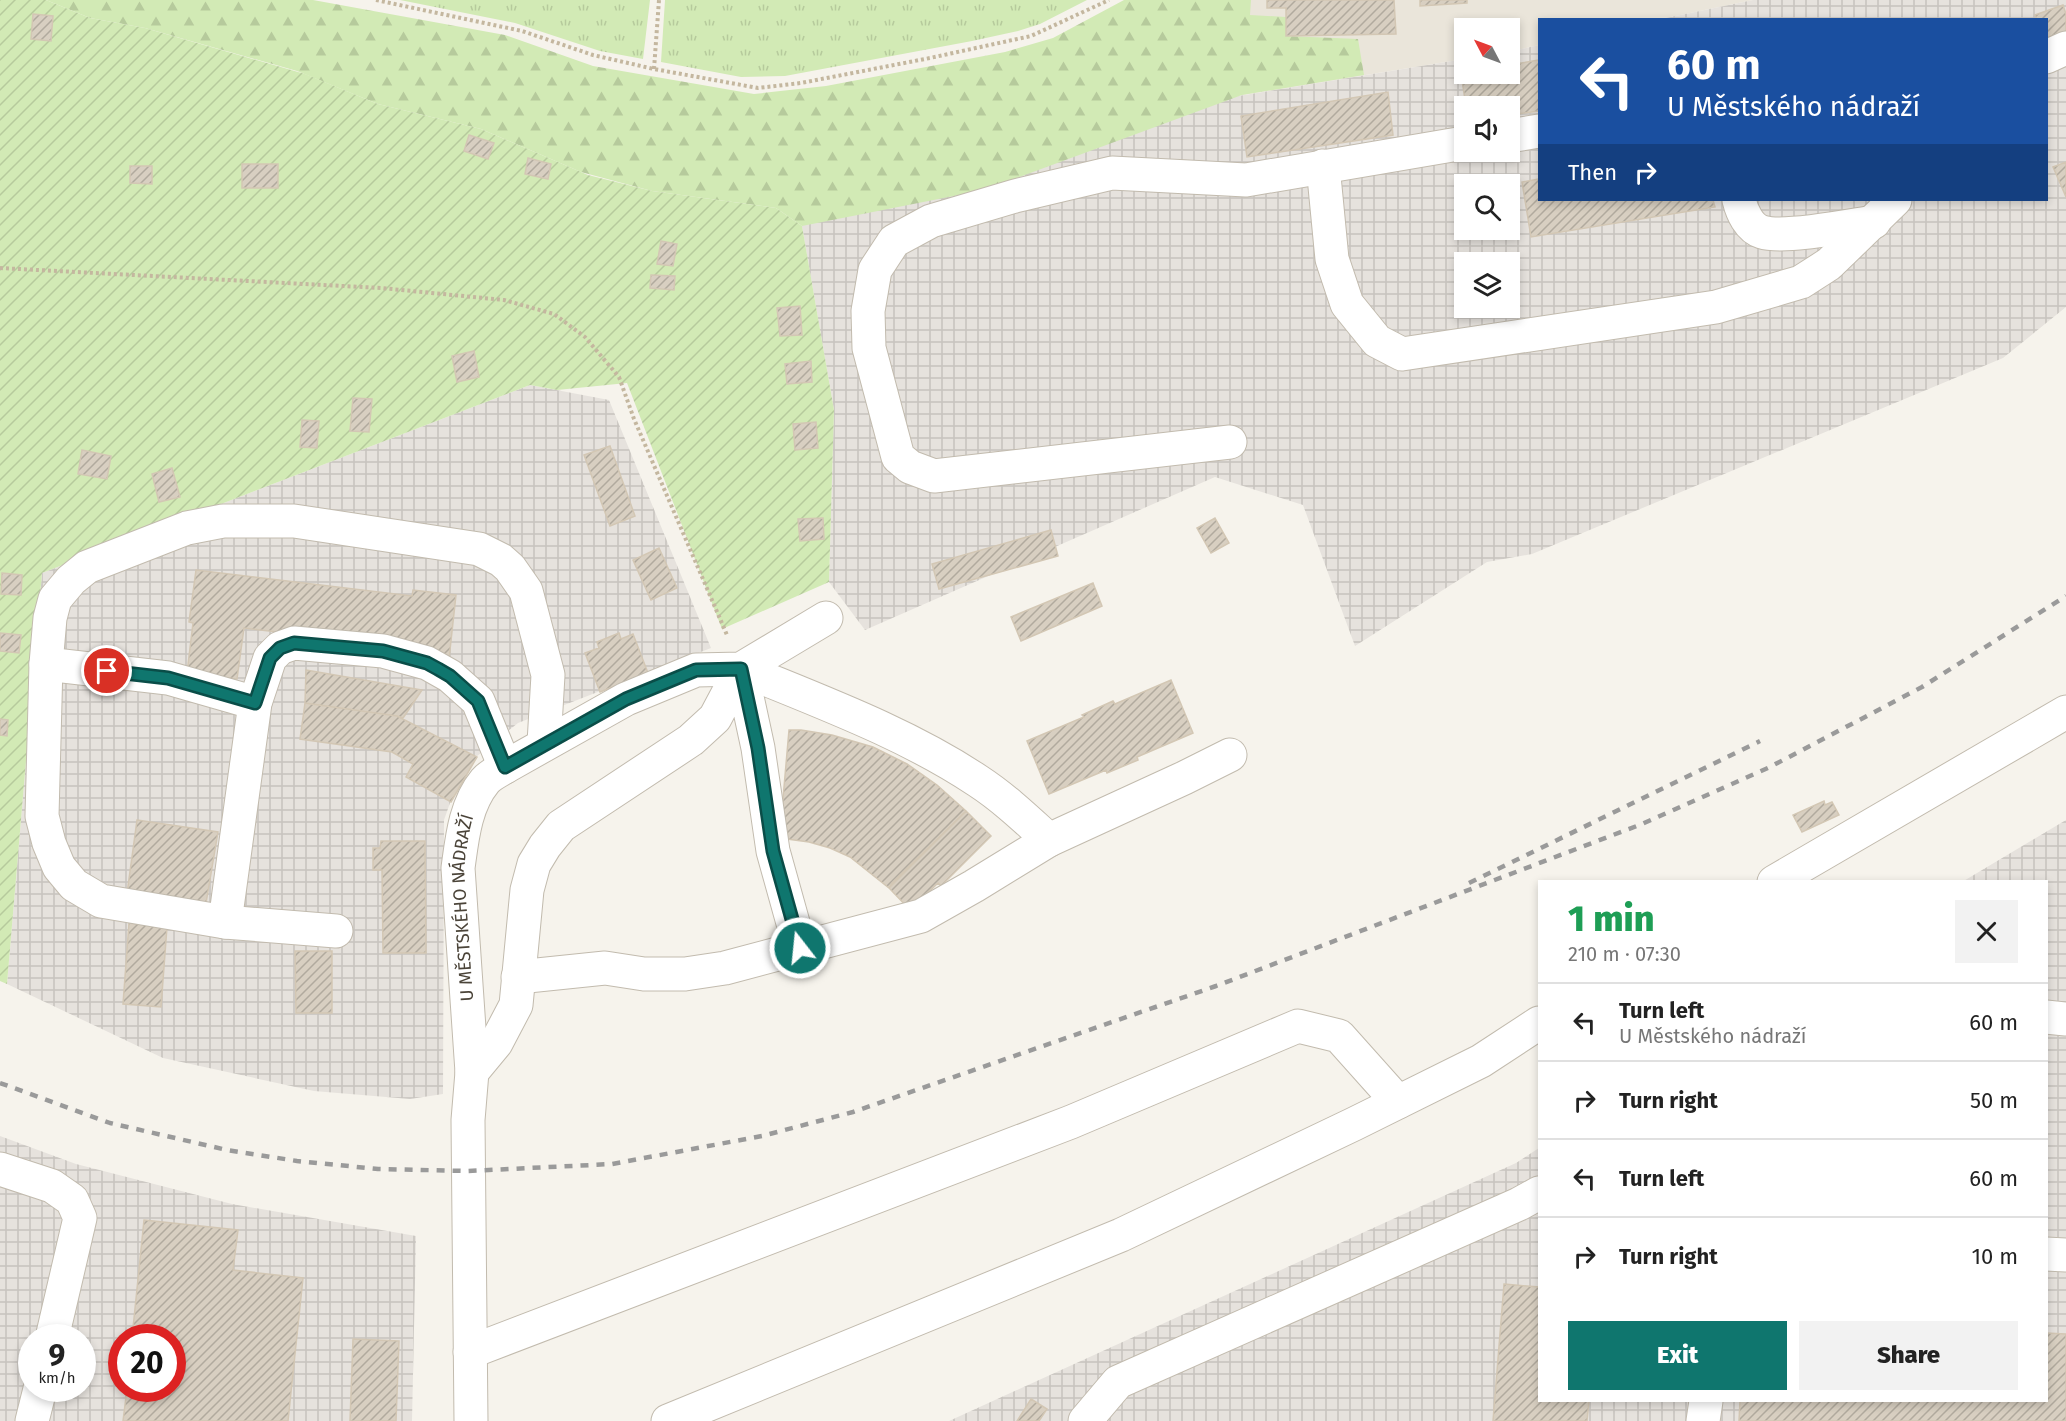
<!DOCTYPE html>
<html lang="en">
<head>
<meta charset="utf-8">
<style>
	body { margin:0; font-family:"Fira Sans",sans-serif; background:#f2f2f2; color:#222; height:100vh; display:flex; flex-direction:column; font-size:22px; white-space:nowrap }
	* { box-sizing:border-box; margin:0 }
	p { font-size:20px; color:#767676 }
	.icon { flex:none; width:33px; height:33px; fill:none; stroke:currentColor; stroke-width:2; stroke-linecap:round; stroke-linejoin:round }
	.map { position:relative; flex:1; overflow:hidden }
	.drawer { position:absolute; left:1538px; top:880px; width:510px; height:522px; display:flex; flex-direction:column; background:#fff; border-radius:0px; box-shadow:0 3px 9px #0003 }
	.drawer>* { flex:none }
	.hud { position:absolute; left:1538px; top:18px; width:510px; height:183px; border-radius:0px; box-shadow:0 3px 9px #0003; background:#1a4fa0; color:#fff; overflow:hidden }
	.needle { width:39px; rotate:311deg }
	.fabs { position:absolute; left:1454px; top:18px; display:grid; gap:12px }
	.fabs a { display:grid; place-items:center; width:66px; height:66px; border-radius:0px; background:#fff; box-shadow:0 3px 9px #0003; font-size:30px }
	.speed { position:absolute; left:18px; top:1324px; display:flex; gap:12px; font-size:30px; font-weight:700; text-align:center }
	.speed>* { display:grid; place-content:center; width:78px; height:78px; border-radius:50%; background:#fff; box-shadow:0 3px 9px #0003; line-height:1 }
	.speed small { font-size:15px; font-weight:400 }
	.speed .limit { border:9px solid #d22; background:#fff; color:#111 }
	.pin { position:absolute; display:grid; place-items:center; width:51px; height:51px; color:#fff; margin:-26px; border:3px solid #fff; border-radius:50%; box-shadow:0 2px 6px #0007 }
	.me { position:absolute; width:66px; margin:-33px; rotate:344deg; stroke-linejoin:round; filter:drop-shadow(0 0 4px #0008) }
	.turn { display:flex; align-items:center; gap:21px; height:126px; padding:0 30px; font-size:27px }
	.turn .icon { width:78px; height:78px; stroke-width:2.5 }
	.turn b { display:block; font-size:42px; line-height:51px }
	.then { display:flex; align-items:center; height:57px; padding:0 30px; background:#0003; gap:12px; font-size:22px }
	.round { display:grid; place-items:center; flex:none; width:63px; height:63px; border-radius:0px; background:#f2f2f2 }
	.overview { display:flex; align-items:center; justify-content:space-between; height:102px; padding:0 30px }
	h1 { font-size:36px; font-weight:800; line-height:45px; color:#1e9e55 }
	.primary-button { display:flex; gap:12px; margin-top:auto; padding:12px 30px }
	.primary-button a { flex:1; height:69px; border-radius:0px; background:#0f766e; color:#fff; font-size:24px; font-weight:800; line-height:69px; text-align:center }
	.primary-button a+a { background:#f2f2f2; color:#222 }
	ul { padding:0; list-style:none }
	li { display:flex; align-items:center; gap:18px; height:78px; padding:0 30px; border-top:2px solid #e0e0e0 }
	li div { flex:1 }
	li b { display:block; font-size:22px }
	li em { font-style:normal }
	.map>svg:first-child { display:block }
	.residential { fill:#eae5da }
	.industrial { fill:url(#industrial-grid); fill-rule:evenodd }
	.grass { fill:url(#grass-tufts) }
	.forest { fill:url(#forest-firs) }
	.garden { fill:url(#garden-furrows) }
	.building { fill:url(#building-hatch); stroke:#d3c7b4; stroke-width:1.5 }
	.lines { fill:none; stroke-linecap:round; stroke-linejoin:round }
	.minor-casing { stroke:#c2bbae; stroke-width:35 }
	.path { stroke:#c4b79f; stroke-width:4; stroke-dasharray:3 3; stroke-linecap:butt }
	.minor { stroke:#fff; stroke-width:33 }
	.rail { stroke:#9a9a9a; stroke-width:4.5; stroke-dasharray:8 8; stroke-linecap:butt }
	.route-casing { stroke:#0a4d48; stroke-width:15 }
	.route { stroke:#0f766e; stroke-width:10 }
	.labels { text-anchor:middle; stroke-width:4.5; stroke-linejoin:round; paint-order:stroke }
	.street-label { font-size:18px; fill:#4b4439; stroke:#fff }
</style>
</head>
<body>
<div class="map">
<svg width="2066" height="1421" viewBox="0 0 2066 1421">
	<defs>
		<pattern id="industrial-grid" width="8" height="8" patternUnits="userSpaceOnUse" patternTransform="scale(1.5)"><rect width="8" height="8" fill="#e6e2dd"/><path d="M0 4h8M4 0v8" fill="none" stroke="#c7c3be"/></pattern>
		<pattern id="grass-tufts" width="24" height="20" patternUnits="userSpaceOnUse" patternTransform="scale(1.5)"><rect width="24" height="20" fill="#d2eab5"/><path d="M3 7l-1-3M5 7V3M7 7l1-3M15 17l-1-3M17 17v-4M19 17l1-3" fill="none" stroke="#b6ca9c"/></pattern>
		<pattern id="forest-firs" width="22" height="20" patternUnits="userSpaceOnUse" patternTransform="scale(1.5)"><rect width="22" height="20" fill="#d2eab5"/><path d="M5 1l3.5 6h-7zM16 11l3.5 6h-7z" fill="#b6ca9c"/></pattern>
		<pattern id="garden-furrows" width="10" height="10" patternUnits="userSpaceOnUse" patternTransform="scale(1.5)"><rect width="10" height="10" fill="#d2eab5"/><path d="M-1 1l2-2M0 10L10 0M9 11l2-2" fill="none" stroke="#b6ca9c"/></pattern>
		<pattern id="building-hatch" width="6" height="6" patternUnits="userSpaceOnUse" patternTransform="scale(1.5)"><rect width="6" height="6" fill="#d8cfc1"/><path d="M-1 1l2-2M0 6l6-6M5 7l2-2" fill="none" stroke="#b1aa9e"/></pattern>
	</defs>
	<rect width="100%" height="100%" fill="#f6f3ec"/>
	<path class="residential" d="M1231 0H1753L1661 19 1539 20V45L1509 52V28H1464V59L1242 95Z"/>
	<path class="industrial" d="M1753 0H2066V307L2003 358 1532 554 1487 562 1355 646 1303 505 1215 477 865 630 829 582 834 410 792 169 1464 59V74H1509V52L1539 45V200H2046V20L1661 19ZM1464 106H1509V152H1464ZM1464 184H1509V230H1464ZM1464 262H1509V308H1464Z
		M530 385 609 400 711 648 518 723 476 757 450 803 444 820 443 1094 410 1099 314 1091 163 1058 7 984 42 573Z
		M2066 820V1421H949L1516 1163 1539 1148V1401H2046V882H1962Z
		M0 1136 76 1164 232 1204 416 1236 412 1421H0ZM32 1338H82V1389H32ZM122 1338H172V1389H122Z"/>
	<path class="grass" d="M400 0H650L643 59 600 51 515 23Z
		M665 0H1087L1040 24 1018 31 972 41 785 76 741 77 661 62Z"/>
	<path class="forest" d="M46 0H313L505 35 593 66 754 94 826 86 1005 52 1053 38 1124 0H1251L1250 15 1286 17V36L1358 39 1364 75 1242 95 984 190 802 226 776 208 652 191 581 172 481 129 378 104 297 71 145 28 90 18Z"/>
	<path class="garden" d="M0 0H46L90 18 145 28 305 74 378 104 481 129 588 175 652 191 776 208 802 226 834 410 829 582 722 629 627 383 557 390 530 385 42 573 7 984 0 981Z"/>
	<path class="building" d="M1267 0H1394L1396 34 1286 36V8H1267Z
		M1420 0H1467V3L1420 6Z
		M2063 5 2066 14V31L2046 38V20H2037L2035 15Z
		M33 14 53 16 51 41 31 39Z
		M1539 60V111L1509 115V106H1466L1461 74H1509V65Z
		M1388 92 1393 135 1247 157 1241 116Z
		M469 135 494 143 488 159 464 151Z
		M528 158 551 164 548 179 525 174Z
		M2066 162V197L2053 167Z
		M242 164H278V188H242Z
		M130 166H152V184L130 183Z
		M1539 179V200H1713L1715 207 1531 237 1522 182Z
		M661 241 677 244 673 266 657 264Z
		M651 275 675 276 674 290 650 288Z
		M800 306 802 335 780 336 777 308Z
		M474 351 479 377 457 382 452 356Z
		M811 361 812 382 787 384 785 364Z
		M353 398 372 399 369 432 350 431Z
		M302 420 319 421 317 448 300 447Z
		M816 422 818 448 795 450 793 424Z
		M610 446 635 516 610 526 584 455Z
		M82 450 111 456 107 479 78 474Z
		M172 468 180 497 159 502 152 474Z
		M823 518 824 539 800 541 798 519Z
		M1215 518 1229 543 1211 553 1197 528Z
		M1051 530 1058 556 939 589 932 564Z
		M659 548 677 588 651 600 633 560Z
		M196 570 412 596 413 590 456 595 449 659 406 647 244 628 237 679 187 673 193 623 189 622Z
		M2 573 22 575 21 595 1 594Z
		M1093 583 1102 606 1021 641 1011 617Z
		M0 633 21 635 19 653 0 651Z
		M619 633 621 639 633 634 648 673 600 692 585 653 599 648 597 642Z
		M306 670 422 690 403 718 397 716 305 703Z
		M1171 680 1193 733 1137 757 1138 760 1107 773 1106 770 1049 794 1027 741 1084 717 1082 715 1113 701 1115 704Z
		M305 703 397 716 477 757 451 802 406 777 413 764 392 752 300 739Z
		M0 719 8 720 7 736 0 735Z
		M789 730H801L832 735 873 747 907 764 937 785 966 811 889 888 850 857 830 848 809 842 787 839 780 833Z
		M1824 801 1825 805 1832 802 1839 815 1802 832 1793 815Z
		M966 811 991 836 941 886 938 883 910 910 889 888 892 883Z
		M137 820 218 832 204 915 126 901Z
		M381 841H425L426 953H383L382 870H373V848H380Z
		M129 923 167 927 161 1007 123 1004Z
		M295 951H332V1013H296Z
		M144 1220 238 1230 233 1270 303 1278 288 1421H123L127 1389H172V1338H132Z
		M1504 1284 1539 1287V1401H1589L1587 1421H1493Z
		M2046 1333 2066 1334V1421H1739L1740 1401H2046Z
		M353 1339 399 1341 396 1421H350Z
		M1031 1399 1047 1409 1039 1421H1017Z"/>
	<g class="lines">
		<g class="minor-casing">
			<g id="minor">
				<path d="M2046 57 2066 48"/>
				<path d="M1509 136 1539 131"/>
				<path d="M1323 166 1332 259 1347 304 1377 341 1402 354 1716 307 1801 282 1829 264 1895 200"/>
				<path d="M1739 200C1742 212 1749 228 1762 232 1784 239 1848 226 1874 222"/>
				<path d="M1230 442 934 476 910 467 898 457 869 348 868 311 875 270 894 241 931 221 1015 196 1112 173 1246 180 1464 143"/>
				<path d="M46 664 168 678 255 703"/>
				<path d="M741 669C821 702 906 733 978 781 1004 798 1026 819 1049 840L1184 778 1230 755"/>
				<path d="M1774 882 2066 712"/>
				<path d="M225 922 255 703 270 658 280 648 294 643 383 651 427 663 450 676 478 701 505 767"/>
				<path d="M336 931 225 922 101 901 74 885 59 867 49 843 42 816 46 664 50 618 55 599 71 580 87 567 187 528 223 521H294L479 549 501 560 510 568 526 591 548 675 544 743"/>
				<path d="M518 977 605 968 644 974H685L725 968 921 916 974 886 1049 840"/>
				<path d="M2046 1017 2066 1019"/>
				<path d="M472 1072 496 1043 516 1005 527 890 534 864 545 846 561 826 691 740 715 718 741 669 758 748 773 851 800 948"/>
				<path d="M0 1169 52 1186 72 1200 80 1218 52 1338"/>
				<path d="M2046 1254 2066 1255"/>
				<path d="M470 1352 1071 1122 1298 1026 1339 1036 1398 1102"/>
				<path d="M32 1421 40 1389"/>
				<path id="s1" d="M471 1421 468 1120 472 1072 458 868C462 839 465 805 485 781 490 775 499 771 505 767L626 699 696 670 741 669 826 618"/>
				<path d="M668 1421 1121 1235 1354 1124 1481 1061 1539 1023"/>
				<path d="M1085 1421 1118 1382 1519 1204 1539 1193"/>
				<path d="M1703 1421 1706 1401"/>
			</g>
		</g>
		<path class="path" d="M376 0 522 31 593 55 654 69 758 88 801 83 930 58 1031 36 1109 0
			M654 69 659 0
			M0 268 381 288 504 300 554 314 585 337 619 377 634 419 727 635"/>
		<use href="#minor" class="minor"/>
		<path class="rail" d="M1469 883 1760 741
			M0 1083 110 1123 227 1150 297 1161 378 1169 468 1171 612 1164 762 1136 853 1112 1216 986 1642 824 1768 768 1922 687 2066 596"/>
	</g>
	<g class="lines">
		<g class="route-casing">
			<path id="route" d="M107 671 168 678 255 703 270 658 280 648 294 643 383 651 427 663 438 669 450 676 478 701 505 767 626 699 696 670 741 669 758 748 773 851 800 948"/>
		</g>
		<use href="#route" class="route"/>
	</g>
	<g class="labels">
		<g class="street-label">
			<text dy="6" stroke="none"><textPath href="#s1" startOffset="514">U MĚSTSKÉHO NÁDRAŽÍ</textPath></text>
		</g>
	</g>
</svg>
<div class="fabs">
<a><svg class="needle" viewBox="-14 -14 28 28"><path d="M0-13l5 13h-10z" fill="#e53935"/><path d="M0 13l5-13h-10z" fill="#767676"/></svg></a>
<a><svg class="icon" aria-label="sound" viewBox="0 0 24 24"><path d="M4 9h4l5-4v14l-5-4H4zM17 9q2 3 0 6"/></svg></a>
<a><svg class="icon" aria-label="search" viewBox="0 0 24 24"><circle cx="10" cy="10" r="6"/><path d="M15 15l6 6"/></svg></a>
<a><svg class="icon" aria-label="layers" viewBox="0 0 24 24"><path d="M12 4l9 5-9 5-9-5zM3 14l9 5 9-5"/></svg></a>
</div>
<div class="speed"><div>9<small>km/h</small></div><div class="limit">20</div></div>
<div class="pin" style="left:107px;top:671px;background:#d93025"><svg class="icon" aria-label="arrive" viewBox="0 0 24 24"><path d="M6 21V4h12l-3 4 3 4H6"/></svg></div>
<svg class="me" style="left:800px;top:948px" viewBox="-20 -20 40 40"><circle r="17" fill="#0f766e" stroke="#fff" stroke-width="3"/><path d="M0-11L8 9 0 5-8 9z" fill="#fff"/></svg>
<div class="hud">
<div class="turn"><svg class="icon" aria-label="left" viewBox="0 0 24 24"><path d="M17 20v-9H6M10 6l-5 5 5 5"/></svg><div><b>60 m</b>U Městského nádraží</div></div>
<div class="then">Then<svg class="icon" aria-label="right" viewBox="0 0 24 24"><path d="M7 20v-9h11M14 6l5 5-5 5"/></svg></div>
</div>
<section class="drawer">
<div class="overview"><div><h1>1 min</h1><p>210 m · 07:30</p></div><a class="round"><svg class="icon" aria-label="close" viewBox="0 0 24 24"><path d="M6 6l12 12M18 6L6 18"/></svg></a></div>
<ul>
<li><svg class="icon" aria-label="left" viewBox="0 0 24 24"><path d="M17 20v-9H6M10 6l-5 5 5 5"/></svg><div><b>Turn left</b><p>U Městského nádraží</p></div><em>60 m</em></li>
<li><svg class="icon" aria-label="right" viewBox="0 0 24 24"><path d="M7 20v-9h11M14 6l5 5-5 5"/></svg><div><b>Turn right</b></div><em>50 m</em></li>
<li><svg class="icon" aria-label="left" viewBox="0 0 24 24"><path d="M17 20v-9H6M10 6l-5 5 5 5"/></svg><div><b>Turn left</b></div><em>60 m</em></li>
<li><svg class="icon" aria-label="right" viewBox="0 0 24 24"><path d="M7 20v-9h11M14 6l5 5-5 5"/></svg><div><b>Turn right</b></div><em>10 m</em></li>
</ul>
<div class="primary-button"><a>Exit</a><a>Share</a></div>
</section>
</div>
</body>
</html>
